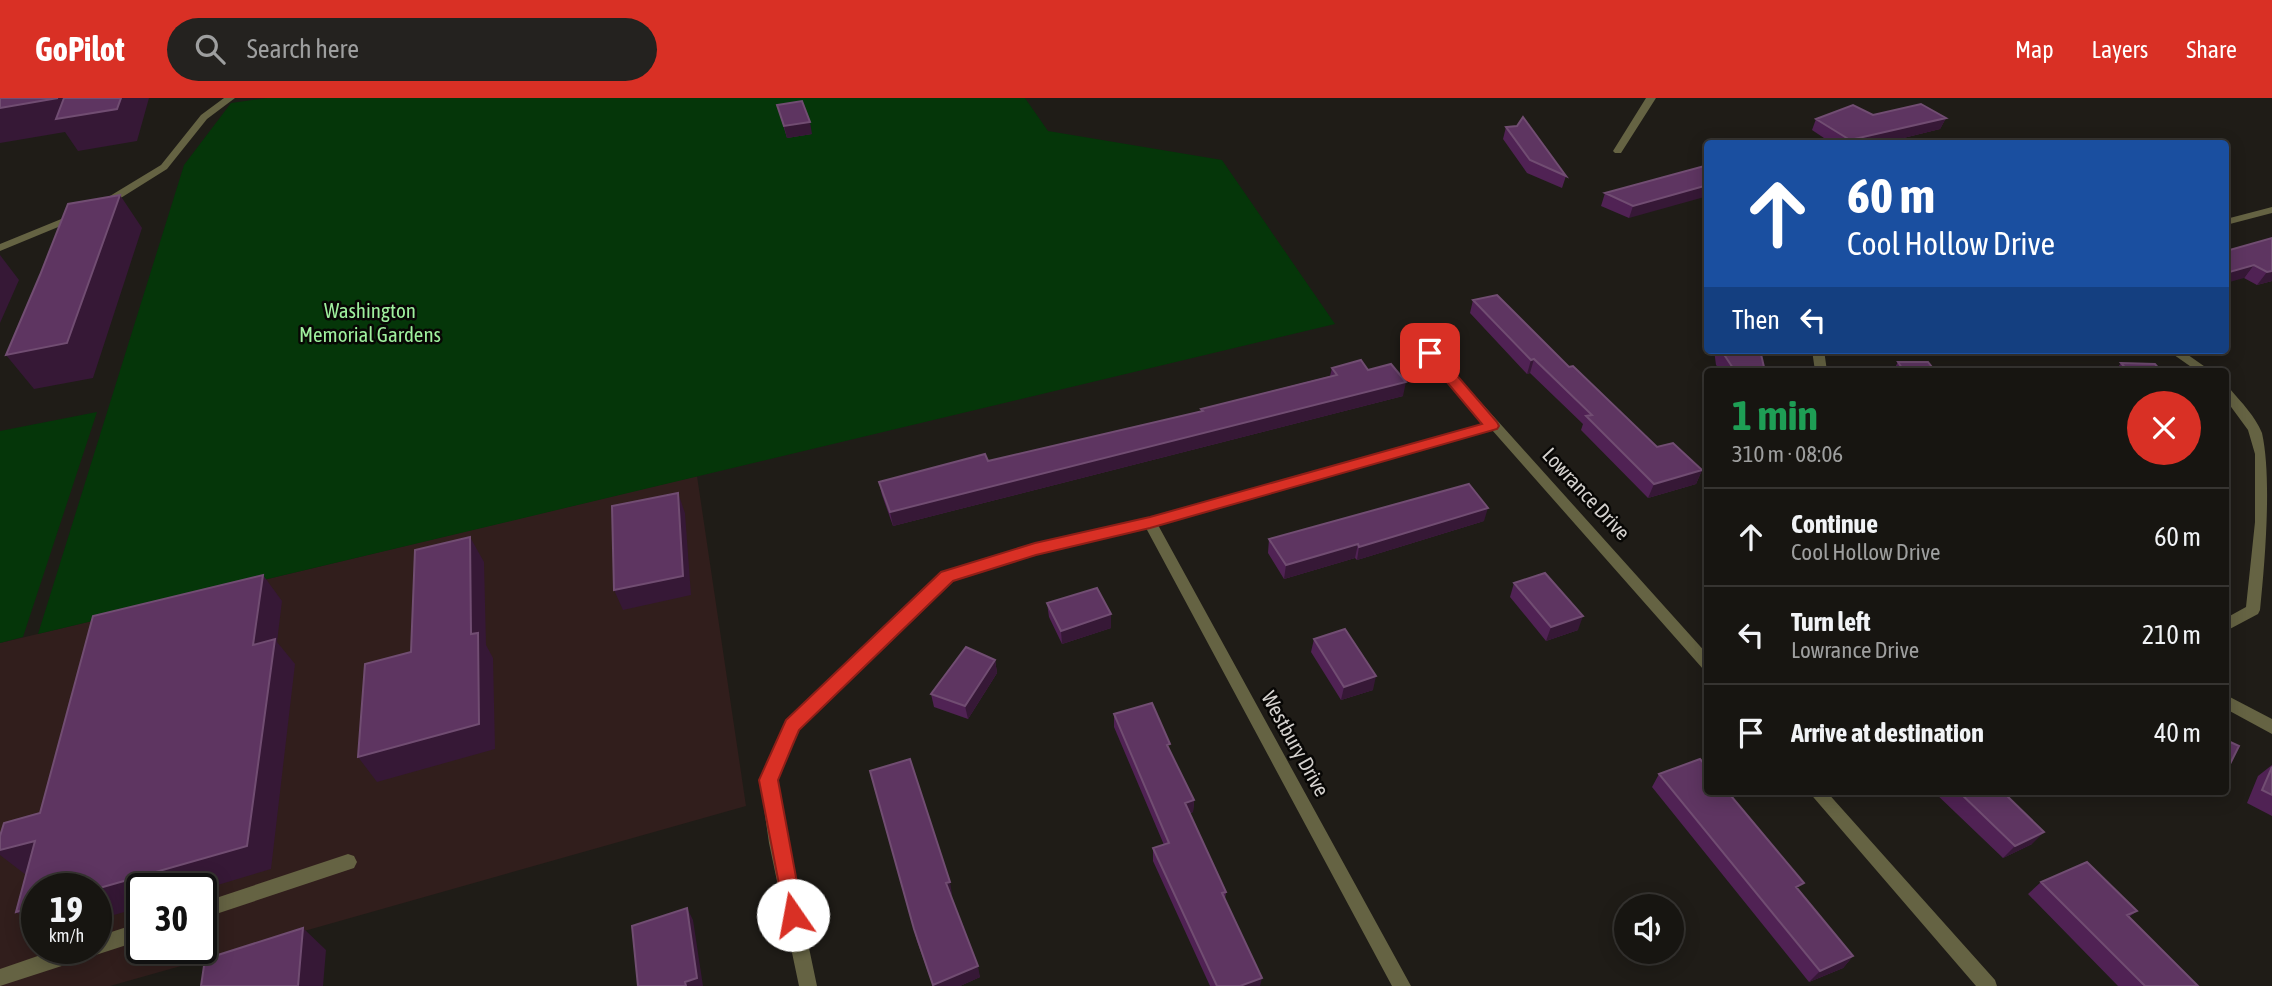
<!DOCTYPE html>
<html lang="en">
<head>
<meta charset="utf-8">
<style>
	body { margin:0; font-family:"Asap Condensed",sans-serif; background:#24221f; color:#f1f3f6; height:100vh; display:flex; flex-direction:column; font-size:26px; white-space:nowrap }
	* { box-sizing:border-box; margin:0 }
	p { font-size:23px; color:#9e9f9f }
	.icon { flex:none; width:38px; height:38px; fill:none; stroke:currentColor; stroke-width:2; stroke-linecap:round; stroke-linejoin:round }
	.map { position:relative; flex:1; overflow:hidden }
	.sheet { position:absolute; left:1704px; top:270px; width:525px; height:427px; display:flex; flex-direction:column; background:#171511; border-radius:7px; box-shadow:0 4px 18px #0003,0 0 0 2px #363431 }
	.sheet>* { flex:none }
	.banner { position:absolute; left:1704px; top:42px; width:525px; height:214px; border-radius:7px; box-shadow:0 4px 18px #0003,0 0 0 2px #363431; background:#1a4fa0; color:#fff; overflow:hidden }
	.controls { position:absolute; left:1614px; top:796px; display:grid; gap:14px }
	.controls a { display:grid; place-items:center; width:70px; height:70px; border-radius:50%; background:#171511; box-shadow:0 4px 18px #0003,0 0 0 2px #363431; font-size:35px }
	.speed { position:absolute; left:21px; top:775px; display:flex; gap:14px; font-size:35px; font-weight:700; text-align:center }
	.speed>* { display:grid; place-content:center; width:91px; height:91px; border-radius:50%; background:#171511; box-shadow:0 4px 18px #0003,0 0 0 2px #363431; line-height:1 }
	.speed small { font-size:18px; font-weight:400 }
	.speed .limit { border:4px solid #111; border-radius:10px; background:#fff; color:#111 }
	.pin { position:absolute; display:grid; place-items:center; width:60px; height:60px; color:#fff; margin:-30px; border-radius:14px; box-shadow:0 4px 10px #0006 }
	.me { position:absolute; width:77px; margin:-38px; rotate:348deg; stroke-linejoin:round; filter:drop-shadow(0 0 5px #0008) }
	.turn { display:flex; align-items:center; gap:24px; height:147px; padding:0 28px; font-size:32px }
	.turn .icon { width:91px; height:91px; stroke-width:2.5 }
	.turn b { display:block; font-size:49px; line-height:60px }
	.then { display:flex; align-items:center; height:66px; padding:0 28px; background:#0003; gap:14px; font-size:26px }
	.round { display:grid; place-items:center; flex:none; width:74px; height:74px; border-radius:37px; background:#24221f }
	.summary { display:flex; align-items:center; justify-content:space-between; height:119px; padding:0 28px }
	h1 { font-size:42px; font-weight:700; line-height:52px; color:#1e9e55 }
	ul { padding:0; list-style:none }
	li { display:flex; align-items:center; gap:21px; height:98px; padding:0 28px; border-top:2px solid #363431 }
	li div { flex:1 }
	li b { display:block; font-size:26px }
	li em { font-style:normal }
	header { display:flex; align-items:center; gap:42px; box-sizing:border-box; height:98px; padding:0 35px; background:#d93025; color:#fff }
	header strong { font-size:33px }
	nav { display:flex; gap:38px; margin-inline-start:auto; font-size:24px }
	.search { width:490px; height:63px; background:#24221f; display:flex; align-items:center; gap:18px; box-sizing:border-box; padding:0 24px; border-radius:38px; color:#9e9f9f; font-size:26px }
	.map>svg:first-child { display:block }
	.commercial { fill:#311e1c; fill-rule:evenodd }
	.green { fill:#053609 }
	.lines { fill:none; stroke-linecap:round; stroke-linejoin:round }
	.minor { fill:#656343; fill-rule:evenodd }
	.wall { fill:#502254 }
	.shaded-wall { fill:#361836 }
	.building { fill:#5e3561; stroke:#714d72; stroke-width:2 }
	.route { fill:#d93025; stroke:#8d1f18; stroke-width:2 }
	.labels { text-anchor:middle; stroke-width:5; stroke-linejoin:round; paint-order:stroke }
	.park-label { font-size:21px; fill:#9ff09e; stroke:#080705 }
	.street-label { font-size:21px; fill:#d4d1ce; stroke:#080705 }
</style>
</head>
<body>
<header>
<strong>GoPilot</strong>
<div class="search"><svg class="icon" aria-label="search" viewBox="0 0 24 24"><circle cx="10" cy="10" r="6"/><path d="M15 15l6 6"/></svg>Search here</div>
<nav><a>Map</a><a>Layers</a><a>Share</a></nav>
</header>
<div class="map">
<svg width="2272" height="888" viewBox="0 0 2272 888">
	<rect width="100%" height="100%" fill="#1f1c17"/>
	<path class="commercial" d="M697 378 746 708 110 888H0V545ZM37 791H96V850H37ZM142 791H201V850H142Z"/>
	<path class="green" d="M267 0H1025L1048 33 1222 62 1335 226 38 536 184 67 231 5Z
		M97 314 23 539 0 545V333Z"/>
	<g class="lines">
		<path class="minor" d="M224 0H235L207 21 167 71 108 108H100V104L161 67 201 17Z
			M1646 0H1656L1621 55H1615L1613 53Z
			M2272 109V115L2226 127V121Z
			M76 115 80 116V120L0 153V146Z
			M1430 251 1434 252 1708 557V573L1703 571 1492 332 1158 427 1411 888H1392L1146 430 1036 456 952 482 798 632 776 682 787 745 817 888H799L769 745 760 682 786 623 942 474 1035 446 1150 419 1486 326 1426 258 1424 255Z
			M1812 252H1824L1827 273H1815Z
			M2167 252H2181L2211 273H2197Z
			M2226 290 2230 291C2242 305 2255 318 2262 335 2272 380 2265 463 2260 512L2258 516 2226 533V520L2246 509 2255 424V356L2248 332 2226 302Z
			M2226 597 2272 621V636L2226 611Z
			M1808 693H1826L1995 882 1997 888H1976Z
			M348 756 354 758 357 764 354 770 201 821V805Z
			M142 824V842L0 888V871L61 850H96V839Z"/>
	</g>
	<path class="wall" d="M777 7 812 36 787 40Z
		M1873 17 1946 20 1940 31 1879 46H1833L1812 32 1816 21Z
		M1506 29 1566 78 1562 90 1527 75 1503 41Z
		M1708 67 1629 120 1601 108 1605 95Z
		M2272 140V183L2257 187 2244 180Z
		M1473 202 1569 269 1657 349 1702 372 1696 386 1648 400 1581 332 1583 326 1530 275 1527 276 1470 215Z
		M1714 252H1760L1764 269 1767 273H1721L1716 267Z
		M1898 264 1935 273H1893Z
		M2121 265 2161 273H2115Z
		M1332 270 1368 272 1403 298 893 428 882 397 879 384 988 363 1201 314V311L1330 278Z
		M1484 423 1357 462 1355 460 1284 481 1268 455 1269 441Z
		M1514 485 1578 532 1546 543 1510 499Z
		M1047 505 1111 530 1062 546 1049 519Z
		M1314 541 1373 592 1341 602 1311 554Z
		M995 562 997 575 968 621 934 609 931 596Z
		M1114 616 1169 651 1194 702 1193 714 1190 715 1226 794 1225 801 1260 888H1210L1153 763V750L1164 747 1114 629Z
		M2272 667V718L2247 705 2258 678Z
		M870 673 952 796 950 797 980 879 960 888H933L917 843Z
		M1659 676 1799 792 1853 858 1843 870 1809 884 1652 689Z
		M1933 693H2002L2032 746 2003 760Z
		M2041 784 2137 813 2129 819 2198 888H2118L2028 796Z"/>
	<path class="shaded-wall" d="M58 0H149L137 43 78 53 65 34 0 45V10Z
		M1946 20 1940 31 1879 46H1849L1850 42Z
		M810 24 812 36 787 40 784 28Z
		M1708 87V98L1629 120 1633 108Z
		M120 97 142 130 93 280 34 291 6 257Z
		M0 157 19 182 0 225Z
		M2254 167 2244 180 2226 185V175Z
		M2272 173V183L2257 187 2267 174Z
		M1534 261 1530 275 1527 276 1531 262Z
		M1406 284 1403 298 893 428 890 414Z
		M1702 372 1696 386 1648 400 1654 386Z
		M678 395 685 415 691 497 623 512 614 492Z
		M1488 410 1484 423 1357 462 1359 449Z
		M470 439 484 464 486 547 493 560 495 651 377 684 358 659 471 536Z
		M1358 446 1355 460 1284 481 1286 467Z
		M263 477 282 503 277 544 295 566 271 771 201 792 142 791V809L96 822V791L253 547Z
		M1111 516V530L1062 546 1061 533Z
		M1583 518 1578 532 1546 543 1551 529Z
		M995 562 997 575 968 621 965 608Z
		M1376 578 1373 592 1341 602 1344 589Z
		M1194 702 1193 714 1184 717 1185 705Z
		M2044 734 2032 746 2003 760 2015 748Z
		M35 743 26 777 0 757V752Z
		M950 784 952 796 949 797 946 785Z
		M37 808V830L16 814Z
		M687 810 693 822 703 888H686Z
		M303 830 326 852 323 888H298Z
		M1853 858 1843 870 1809 884 1820 873Z
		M978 868 980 879 960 888H934L933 887Z
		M1262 880 1260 888H1240Z"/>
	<path class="building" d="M0 0H58L0 10Z
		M64 0H121L117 11 56 21Z
		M802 3 810 24 784 28 777 7Z
		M1921 6 1946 20 1850 42 1816 21 1853 7 1873 17Z
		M1523 19 1566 78 1530 62 1506 29 1517 28Z
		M1708 67V87L1633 108 1605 95Z
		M120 97 67 245 6 257 40 177 68 106Z
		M2272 140V173L2267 174 2254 167 2226 175V153Z
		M1497 197 1569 269 1573 268 1657 349 1673 345 1702 372 1654 386 1586 318 1592 317 1534 261 1531 262 1473 202Z
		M1721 252H1760L1764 269 1767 273H1735Z
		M1361 262 1368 272 1391 266 1406 284 890 414 879 384 985 356 988 363 1203 313 1201 311 1337 277 1332 270Z
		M1898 264H1928L1935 273H1904Z
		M2121 265 2155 266 2161 273H2128Z
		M1469 386 1488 410 1359 449 1358 446 1286 467 1269 441Z
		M678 395 683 478 614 492 612 408Z
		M470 439 471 536 478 535 479 626 358 659 365 566 411 554 415 452Z
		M1545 475 1583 518 1551 529 1514 485Z
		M263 477 253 547 275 541 247 748 96 791H37V808L16 814 35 743 0 752V738L4 725 40 715 93 518Z
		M1097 490 1111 516 1061 533 1047 505Z
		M1345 531 1376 578 1344 589 1314 541Z
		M966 549 995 562 965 608 931 596Z
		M1152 605 1170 646 1167 647 1194 702 1185 705 1226 794 1222 795 1262 880 1240 888H1217L1153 750 1169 745 1114 616Z
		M2226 642 2239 648 2227 672 2226 671Z
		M910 661 950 784 946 785 978 868 933 887 914 831 870 673Z
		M1700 661 1708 670V693H1727L1804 785 1796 789 1853 858 1820 873 1659 676Z
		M2272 669V697L2262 692Z
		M1958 693H2002L2044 734 2015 748Z
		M2087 764 2137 813 2127 817 2198 888H2145L2041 784Z
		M687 810 697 880 685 884 686 888H638L632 828Z
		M303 830 298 888H201L205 861Z"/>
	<path class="route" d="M1430 251 1435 252 1497 324 1499 328 1497 331 1150 430 1036 457 953 483 799 632 793 646 778 682 803 817 800 823 793 826 786 823 759 682 786 622 941 474 1035 445 1150 419 1482 326 1425 258V252Z"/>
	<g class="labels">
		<g class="park-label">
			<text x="370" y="220">Washington<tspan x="370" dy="24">Memorial Gardens</tspan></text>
		</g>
		<g class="street-label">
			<text transform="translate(1586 396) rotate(47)" y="7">Lowrance Drive</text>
			<text transform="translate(1295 646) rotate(61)" y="7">Westbury Drive</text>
		</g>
	</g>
</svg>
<div class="controls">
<a><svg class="icon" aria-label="sound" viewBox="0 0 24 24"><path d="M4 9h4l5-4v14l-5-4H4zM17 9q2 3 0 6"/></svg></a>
</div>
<div class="speed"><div>19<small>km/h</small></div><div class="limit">30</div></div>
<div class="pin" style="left:1430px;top:255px;background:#d93025"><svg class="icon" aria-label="arrive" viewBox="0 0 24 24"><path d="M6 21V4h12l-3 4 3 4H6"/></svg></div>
<svg class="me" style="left:793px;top:817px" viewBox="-20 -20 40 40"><circle r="19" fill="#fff"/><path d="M0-13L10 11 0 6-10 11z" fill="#d93025"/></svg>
<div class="banner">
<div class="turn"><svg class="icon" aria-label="ahead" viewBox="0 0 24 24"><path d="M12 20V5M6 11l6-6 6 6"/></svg><div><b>60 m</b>Cool Hollow Drive</div></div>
<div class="then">Then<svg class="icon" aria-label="left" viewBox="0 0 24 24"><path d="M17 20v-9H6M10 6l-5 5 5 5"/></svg></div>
</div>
<section class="sheet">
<div class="summary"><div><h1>1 min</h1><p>310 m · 08:06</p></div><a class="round" style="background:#d93025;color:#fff"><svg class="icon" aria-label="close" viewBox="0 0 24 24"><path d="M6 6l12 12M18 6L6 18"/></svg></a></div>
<ul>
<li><svg class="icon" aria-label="ahead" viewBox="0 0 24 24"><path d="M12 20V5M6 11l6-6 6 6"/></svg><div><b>Continue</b><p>Cool Hollow Drive</p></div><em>60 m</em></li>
<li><svg class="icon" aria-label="left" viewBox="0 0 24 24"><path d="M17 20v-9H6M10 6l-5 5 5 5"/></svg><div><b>Turn left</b><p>Lowrance Drive</p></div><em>210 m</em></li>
<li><svg class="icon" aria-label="arrive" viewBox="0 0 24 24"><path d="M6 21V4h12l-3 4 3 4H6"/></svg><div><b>Arrive at destination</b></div><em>40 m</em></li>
</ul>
</section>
</div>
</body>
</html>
